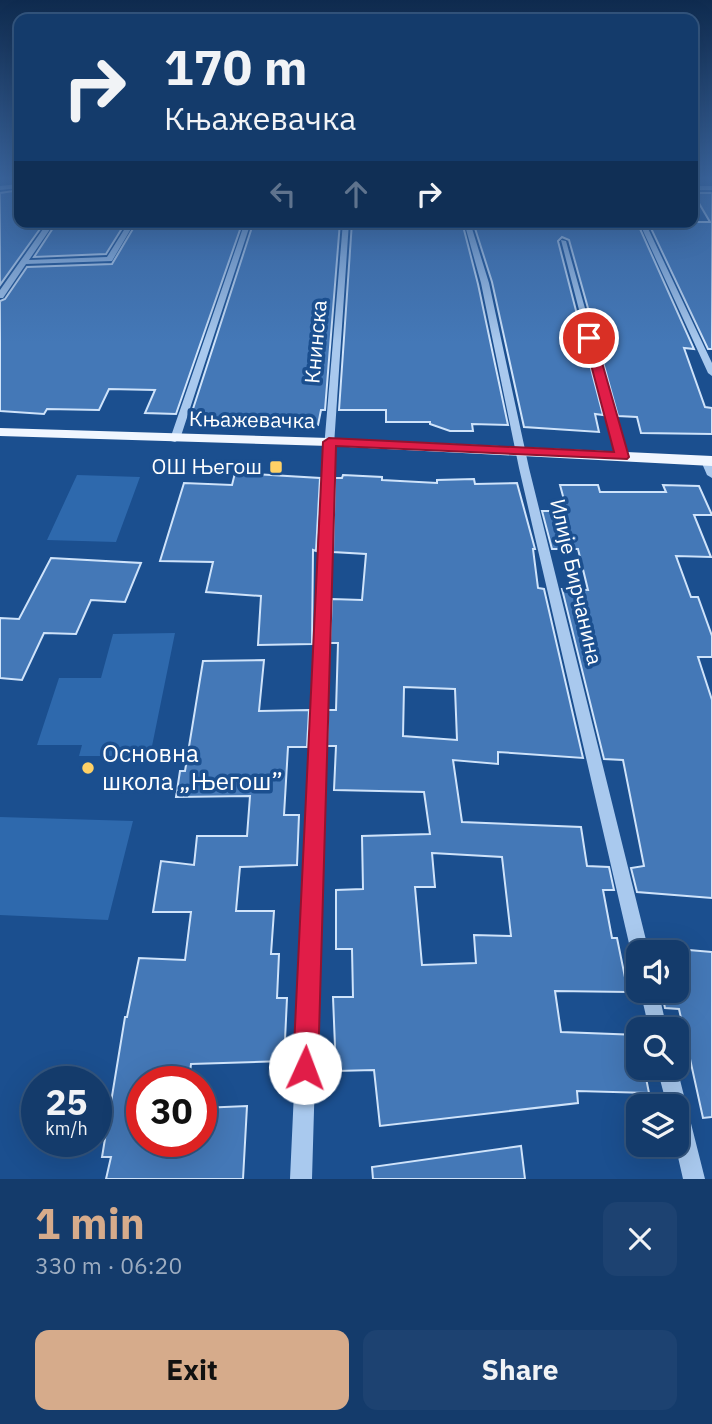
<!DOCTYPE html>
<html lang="en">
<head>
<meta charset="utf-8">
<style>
	body { margin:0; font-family:"IBM Plex Sans",sans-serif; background:#1d4271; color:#f1f3f6; height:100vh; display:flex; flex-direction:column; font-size:26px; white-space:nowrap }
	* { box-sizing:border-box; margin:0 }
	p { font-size:23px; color:#9dadc1 }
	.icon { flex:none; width:38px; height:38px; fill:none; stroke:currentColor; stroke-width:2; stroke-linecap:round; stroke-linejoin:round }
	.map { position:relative; height:1179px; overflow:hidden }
	.panel { display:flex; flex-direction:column; background:#143b6b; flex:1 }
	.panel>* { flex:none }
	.banner { position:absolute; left:14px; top:14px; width:684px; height:214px; border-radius:14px; box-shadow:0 7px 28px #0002,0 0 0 2px #33557e; background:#143b6b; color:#f1f3f6; overflow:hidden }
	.fabs { position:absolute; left:626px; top:940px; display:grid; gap:14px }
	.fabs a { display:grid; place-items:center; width:63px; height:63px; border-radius:14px; background:#143b6b; box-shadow:0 7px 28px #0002,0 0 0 2px #33557e; font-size:35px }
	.speed { position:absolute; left:21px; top:1066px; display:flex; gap:14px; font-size:35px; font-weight:700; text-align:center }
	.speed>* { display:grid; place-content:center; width:91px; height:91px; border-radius:50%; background:#143b6b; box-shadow:0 7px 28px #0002,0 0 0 2px #33557e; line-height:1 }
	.speed small { font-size:18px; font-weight:400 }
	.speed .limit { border:10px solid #d22; background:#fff; color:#111 }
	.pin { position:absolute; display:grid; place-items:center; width:60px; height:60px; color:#fff; margin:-30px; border:4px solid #fff; border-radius:50%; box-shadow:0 2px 7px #0007 }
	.me { position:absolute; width:77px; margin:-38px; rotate:2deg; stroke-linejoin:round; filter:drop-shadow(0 0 5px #0008) }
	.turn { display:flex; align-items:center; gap:24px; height:147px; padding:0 35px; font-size:32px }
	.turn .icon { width:91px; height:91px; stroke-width:2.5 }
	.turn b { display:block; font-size:49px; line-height:60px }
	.lanes { display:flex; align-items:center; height:66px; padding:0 35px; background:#0003; justify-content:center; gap:35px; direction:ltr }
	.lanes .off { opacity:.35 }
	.round { display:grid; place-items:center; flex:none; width:74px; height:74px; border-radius:14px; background:#1d4271 }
	.summary { display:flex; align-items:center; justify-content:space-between; height:119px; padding:0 35px }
	h1 { font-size:42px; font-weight:700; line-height:52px; color:#d6ab8b }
	.cta { display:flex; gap:14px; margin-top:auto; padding:14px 35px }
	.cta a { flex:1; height:80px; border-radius:14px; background:#d6ab8b; color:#111; font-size:28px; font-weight:700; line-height:80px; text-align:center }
	.cta a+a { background:#1d4271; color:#f1f3f6 }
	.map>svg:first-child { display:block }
	.green { fill:#2e69ad }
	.building { fill:#4478b7; stroke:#cfe3fa; stroke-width:2; fill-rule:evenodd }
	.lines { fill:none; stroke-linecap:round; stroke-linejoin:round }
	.minor { fill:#a9c9ee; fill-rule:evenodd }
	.major { fill:#f0f6ff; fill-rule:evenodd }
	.route { fill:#e11d48; stroke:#92132f; stroke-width:2 }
	.poi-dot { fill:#ffd166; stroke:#1b4f8f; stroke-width:2.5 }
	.labels { text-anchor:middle; stroke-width:7; stroke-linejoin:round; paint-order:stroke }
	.street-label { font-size:21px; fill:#fff; stroke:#1b4f8f }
	.poi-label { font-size:21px; fill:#fff; stroke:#1b4f8f; text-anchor:end }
	.near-poi-label { font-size:24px; fill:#fff; stroke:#1b4f8f; text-anchor:start }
</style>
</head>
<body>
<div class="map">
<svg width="712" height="1179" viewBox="0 0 712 1179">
	<rect width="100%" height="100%" fill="#1b4f8f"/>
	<path class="green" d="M77 475 140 477 116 542 47 540Z
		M175 633 150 756H79L82 745H37L59 678H101L113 634Z
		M0 817 133 821 108 920 0 915Z"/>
	<path class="building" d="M13 191 17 204 19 203V222H45L0 285V193Z
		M693 193H712V349H708L648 222H710Z
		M57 222H126L106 254 34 257Z
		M137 222 242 224 176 414 145 413 155 390 109 389 99 410 47 409 44 414 0 411V301L5 299 27 267 112 264Z
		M306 222H340L325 410H321L318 425 193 419 195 415H191L253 224Z
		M352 222H462L478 284 508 425 472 424 473 431H450L430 424V422H386V410H339Z
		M473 222H637L694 349 684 348 705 407 712 408V434L641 433 637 417 618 416 569 240 562 237 558 241 603 415 595 414 599 432 524 427 492 282Z
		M235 473 320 478 316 551 313 550 312 644 258 645 261 596 206 592 213 562 160 561 184 483 232 485Z
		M343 475 382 477V480L437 483V480L474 479 475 484 517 483 535 549H533L538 588 544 589 583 758 498 752V764L453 760 462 822 581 827 587 866 609 867 614 890H603L612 938H617L628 992 555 991 561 1032 639 1035V1068H644L649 1093 577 1091 578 1103 380 1126 374 1070 336 1071 333 997H353L352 949H336V890L363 889 362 836 430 834 424 792 334 790 336 746H327L328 710H336L338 643H330L332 599 362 600 366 554 333 552 335 478H342ZM404 687 455 689 457 740 403 736ZM432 853 502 857 511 936 474 935 476 963 422 965 415 887H435Z
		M560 485H598L600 492H666L663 485 699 486 712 515H694L711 557 676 556 691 597H698L712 636V657H698L712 700V898L637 892 631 868 644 866 623 760 604 759 562 589 588 590 578 549H552L542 511H567Z
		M51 558 141 563 125 602 91 600 76 634 44 633 22 680 0 678V618L19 619Z
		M264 660 259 711 309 710 307 747H288L284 815H299L297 865 240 867 236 911H274L271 954H279L277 998H287L284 1061 191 1064 189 1082H142V1141H201V1108L247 1106 243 1179H106L111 1157H102L125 1017H127L139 958 185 960 191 912H153L161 861 194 865 197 836H247L250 796 176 797 180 771H185L203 661Z
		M677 949 712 952V1117L703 1118 679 1009 665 1008 661 990H677Z
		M521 1146 525 1179H373L372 1167Z"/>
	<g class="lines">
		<path class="minor" d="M19 184V188L0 190V186Z
			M693 186H712V190H693Z
			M48 222H55L29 260 107 257 129 222H135L112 261 26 264 3 298H0V290Z
			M245 222H251L180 439 175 442 171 441 170 439Z
			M343 222H349L333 460 312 1179H290L323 460Z
			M464 222H470L489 283 529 468 649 952H639V960L634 958 631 952 519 468 481 283Z
			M639 222H645L712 363V376L708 373Z
			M561 240 566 241 627 457 626 459 622 460 617 457Z
			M706 458 710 459 712 463V478L707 475 701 461Z
			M640 990H658L667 1029H649Z
			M657 1068H677L705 1179H683L675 1144H677V1106H667Z"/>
		<path class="major" d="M0 428 329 438 712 456V466L329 446 0 436Z"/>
	</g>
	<linearGradient id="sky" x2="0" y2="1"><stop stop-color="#0f2b4f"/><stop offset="0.52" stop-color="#39639b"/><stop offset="1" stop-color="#39639b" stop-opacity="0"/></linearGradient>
	<rect width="712" height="343" fill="url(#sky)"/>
	<path class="route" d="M586 336 595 338 629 457 627 459 336 446 318 1068 314 1077 305 1081 296 1077 293 1068 323 442 329 438 614 452 584 338Z"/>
	<g class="poi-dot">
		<rect x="269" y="460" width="14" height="14" rx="3.5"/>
		<circle cx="88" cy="768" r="7"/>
	</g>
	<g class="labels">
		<g class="street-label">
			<text transform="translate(316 342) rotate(-85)" y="7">Книнска</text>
			<text transform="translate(252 420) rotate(1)" y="7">Књажевачка</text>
			<text transform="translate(576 582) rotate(77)" y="7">Илије Бирчанина</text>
		</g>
		<g class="poi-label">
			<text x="262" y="474">ОШ Његош</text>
		</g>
		<g class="near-poi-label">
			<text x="102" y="762">Основна<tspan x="102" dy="28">школа „Његош”</tspan></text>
		</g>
	</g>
</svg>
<div class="fabs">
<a><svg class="icon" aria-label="sound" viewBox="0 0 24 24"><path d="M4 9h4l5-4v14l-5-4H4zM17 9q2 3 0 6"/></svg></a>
<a><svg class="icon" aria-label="search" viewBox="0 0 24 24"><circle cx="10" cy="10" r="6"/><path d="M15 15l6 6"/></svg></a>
<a><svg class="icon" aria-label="layers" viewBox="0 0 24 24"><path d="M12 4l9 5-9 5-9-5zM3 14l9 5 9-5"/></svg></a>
</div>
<div class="speed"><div>25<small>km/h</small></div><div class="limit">30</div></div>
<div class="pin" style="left:589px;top:338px;background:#d93025"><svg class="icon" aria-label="arrive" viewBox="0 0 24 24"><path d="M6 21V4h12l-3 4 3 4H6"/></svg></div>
<svg class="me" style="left:305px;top:1068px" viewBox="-20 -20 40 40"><circle r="19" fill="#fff"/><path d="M0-13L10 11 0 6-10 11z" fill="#e11d48"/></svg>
<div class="banner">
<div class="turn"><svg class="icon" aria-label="right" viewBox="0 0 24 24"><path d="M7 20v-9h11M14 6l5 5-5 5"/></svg><div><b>170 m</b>Књажевачка</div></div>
<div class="lanes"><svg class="icon off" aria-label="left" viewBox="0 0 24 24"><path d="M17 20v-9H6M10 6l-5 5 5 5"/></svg><svg class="icon off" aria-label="ahead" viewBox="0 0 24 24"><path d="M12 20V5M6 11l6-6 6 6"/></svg><svg class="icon" aria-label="right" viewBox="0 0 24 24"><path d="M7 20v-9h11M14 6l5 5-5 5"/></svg></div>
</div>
</div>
<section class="panel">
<div class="summary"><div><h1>1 min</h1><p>330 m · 06:20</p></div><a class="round"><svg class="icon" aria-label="close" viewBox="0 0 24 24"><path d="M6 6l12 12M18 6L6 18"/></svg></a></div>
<div class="cta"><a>Exit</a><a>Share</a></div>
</section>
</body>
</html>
